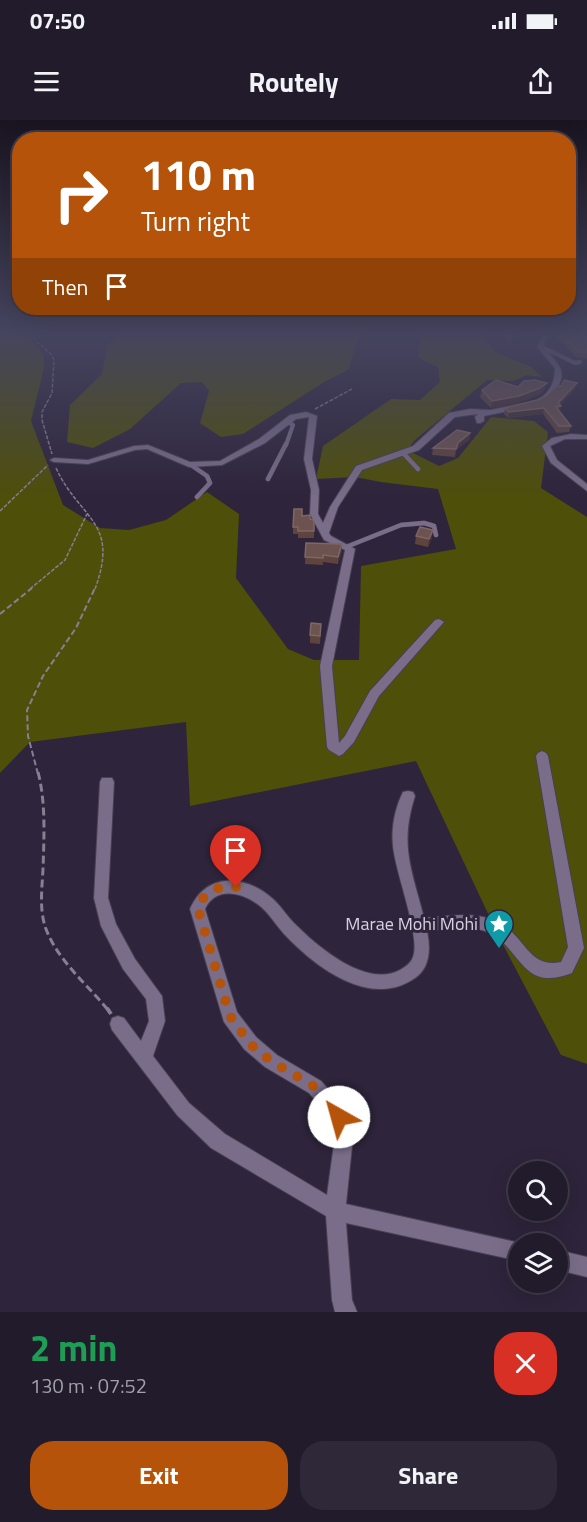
<!DOCTYPE html>
<html lang="en">
<head>
<meta charset="utf-8">
<style>
	body { margin:0; font-family:"Titillium Web",sans-serif; background:#2e2838; color:#f1f3f6; height:100vh; display:flex; flex-direction:column; font-size:22px; white-space:nowrap }
	* { box-sizing:border-box; margin:0 }
	p { font-size:20px; color:#a2a1a9 }
	.icon { flex:none; width:33px; height:33px; fill:none; stroke:currentColor; stroke-width:2; stroke-linecap:round; stroke-linejoin:round }
	.map { position:relative; height:1192px; overflow:hidden }
	.panel { display:flex; flex-direction:column; background:#221b2c; flex:1 }
	.panel>* { flex:none }
	.hud { position:absolute; left:12px; top:12px; width:564px; height:183px; border-radius:24px; box-shadow:0 6px 24px #0002,0 0 0 2px #3f3948; background:#b45309; color:#fff; overflow:hidden }
	.buttons { position:absolute; left:508px; top:1041px; display:grid; gap:12px }
	.buttons a { display:grid; place-items:center; width:60px; height:60px; border-radius:50%; background:#221b2c; box-shadow:0 6px 24px #0002,0 0 0 2px #3f3948; font-size:30px }
	.pin { position:absolute; display:grid; place-items:center; width:51px; height:51px; color:#fff; margin:-62px -26px; border-radius:50% 50% 50% 0; rotate:-45deg; box-shadow:0 0 6px #0007 }
	.pin .icon { rotate:45deg }
	.me { position:absolute; width:66px; margin:-33px; rotate:322deg; stroke-linejoin:round; filter:drop-shadow(0 0 4px #0008) }
	.turn { display:flex; align-items:center; gap:21px; height:126px; padding:0 30px; font-size:27px }
	.turn .icon { width:78px; height:78px; stroke-width:2.5 }
	.turn b { display:block; font-size:42px; line-height:51px }
	.then { display:flex; align-items:center; height:57px; padding:0 30px; background:#0003; gap:12px; font-size:22px }
	.round { display:grid; place-items:center; flex:none; width:63px; height:63px; border-radius:24px; background:#2e2838 }
	.head { display:flex; align-items:center; justify-content:space-between; height:102px; padding:0 30px }
	h1 { font-size:36px; font-weight:700; line-height:45px; color:#1e9e55 }
	.cta { display:flex; gap:12px; margin-top:auto; padding:12px 30px }
	.cta a { flex:1; height:69px; border-radius:24px; background:#b45309; color:#fff; font-size:24px; font-weight:700; line-height:69px; text-align:center }
	.cta a+a { background:#2e2838; color:#f1f3f6 }
	.status { display:flex; justify-content:space-between; align-items:center; height:42px; padding:0 30px; background:#221b2c; direction:ltr }
	.status svg { height:16px; fill:currentColor }
	header { display:flex; justify-content:space-between; align-items:center; height:78px; padding:0 30px; background:#221b2c; font-size:27px; font-weight:700 }
	.map>svg:first-child { display:block }
	.green { fill:#4e4f09 }
	.lines { fill:none; stroke-linecap:round; stroke-linejoin:round }
	.lane-far1-casing { stroke:#484053; stroke-width:4.5 }
	.lane-casing { stroke:#484053; stroke-width:5 }
	.street-casing { stroke:#484053; stroke-width:2 }
	.path-far3 { stroke:#877f92; stroke-width:1.5; stroke-dasharray:4 1.5; stroke-linecap:butt }
	.path-far2 { stroke:#877f92; stroke-width:2; stroke-dasharray:6 3; stroke-linecap:butt }
	.path-far1 { stroke:#877f92; stroke-width:3; stroke-dasharray:8 4; stroke-linecap:butt }
	.path { stroke:#877f92; stroke-width:4; stroke-dasharray:9 4.5; stroke-linecap:butt }
	.lane-far1 { stroke:#796d89; stroke-width:4 }
	.lane { stroke:#796d89; stroke-width:4.5 }
	.street { fill:#796d89; fill-rule:evenodd }
	.wall { fill:#5f443e }
	.shaded-wall { fill:#463136 }
	.building { fill:#6c5350; stroke:#7d6766; stroke-width:1.5 }
	.route { stroke:#b45309; stroke-width:10; stroke-dasharray:0 18 }
	.labels { text-anchor:middle; stroke-width:6; stroke-linejoin:round; paint-order:stroke }
	.near-poi-label { font-size:18px; fill:#d7d1e0; stroke:#2e243b; text-anchor:end }
</style>
</head>
<body>
<div class="status"><b>07:50</b><svg viewBox="0 0 49 12"><path d="M0 12V9h3v3zM5 12V6h3v6zM10 12V3h3v9zM15 12V0h3v12zM26 1h20v11H26zM47 4h2v5h-2z"/></svg></div>
<header><svg class="icon" aria-label="menu" viewBox="0 0 24 24"><path d="M4 6h16M4 12h16M4 18h16"/></svg>Routely<svg class="icon" aria-label="share" viewBox="0 0 24 24"><path d="M12 15V3M7 8l5-5 5 5M5 13v7h14v-7"/></svg></header>
<div class="map">
<svg width="587" height="1192" viewBox="0 0 587 1192">
	<rect width="100%" height="100%" fill="#2e243b"/>
	<path class="green" d="M0 212H25L44 235V248L31 301 63 385 100 408 129 410 166 400 207 372 239 394 236 458 288 529 314 540H359L361 446 456 429 438 369 381 362 355 357 316 359 323 326 391 279 420 280 440 262 438 247 418 238 421 212H485L481 217 495 232 531 247 542 257 527 255 513 261 487 260 415 320 407 330 439 346 458 338 491 297 534 301 548 312 541 368 587 397V944L561 935 501 821 416 641 190 686 186 602 30 622 0 653Z
		M122 212H364L358 220 348 250 324 262 243 314 221 317 200 303 209 271 202 262 181 263 130 309 93 328 67 322 70 285 102 254 107 226Z"/>
	<g class="lines">
		<g class="lane-far1-casing">
			<path id="lane-far1" d="M540 226 575 243 580 242
				M286 325 293 305 288 302"/>
		</g>
		<g class="lane-casing">
			<path id="lane" d="M404 334 418 349
				M191 345 207 356 210 363 197 377
				M268 359 286 324
				M346 427 401 405 424 403 434 406 436 415"/>
		</g>
		<g class="street-casing">
			<path id="street" d="M545 212H551L543 227C548 233 555 239 559 246 567 258 554 277 543 282L539 280C550 271 555 263 555 248L537 227Z
				M520 284H523V288L484 296V301L480 303H477L475 297 478 294 455 297 419 330 362 350 338 387 329 413 331 416 355 429 332 546 339 623 345 616 370 571 435 500 439 499 444 502 379 576 354 622 343 634 339 636 329 630 327 627 320 546 345 430 324 420 310 394 311 370 304 339 309 297 296 299 265 323 222 345 189 347 147 329 135 330 88 344 54 342 50 340 54 338 88 340 134 326 148 325 190 342 220 341 259 319 290 295 306 292 317 296 312 339 319 370 318 394 323 403 330 387 356 346 413 326 449 293 470 289 490 290Z
				M571 314 587 315V319H565L550 326 557 340 587 364V371L551 343 542 326 552 318Z
				M542 631 546 633 548 636 584 828 572 853C521 873 522 828 488 812 470 805 446 810 427 811 431 830 430 850 412 860 369 887 317 848 287 817 277 807 270 794 260 786 242 772 216 766 205 789L237 892 256 917 277 935 321 961 339 981 354 1007 346 1084 525 1124H519V1141L346 1103 352 1180 357 1192H335L332 1180 326 1096 211 1028 177 995 112 910 110 904 112 898 118 896 124 898 141 921 149 901 146 879 123 849 101 806 94 778 100 662 102 658H112L114 662 108 778 116 804 135 839 162 876 165 901 153 936 189 983 225 1014 327 1075 336 1009 327 993 309 973 265 947 244 929 224 902 190 789C206 752 245 754 273 779 282 787 288 798 297 806 319 828 367 868 400 850 405 847 411 843 413 837 421 816 395 752 393 726 391 708 395 688 403 672L408 671 413 672 415 676C399 726 412 750 424 798 449 796 475 791 498 802 525 815 528 849 561 842L568 827 536 636 538 633Z
				M558 1130 587 1137V1157L558 1150Z"/>
		</g>
		<path class="path-far3" d="M31 212 36 221 51 234 54 240 52 273 42 292V300L52 334
			M315 289 352 269
			M56 348C80 400 120 401 95 469
			M0 391 48 345
			M30 469 65 440 87 394"/>
		<path class="path-far2" d="M0 494 32 468
			M38 654 28 616 27 590 43 556 76 508 95 468"/>
		<path class="path-far1" d="M38 652C46 683 44 717 43 749 42 769 39 790 46 809 58 841 87 864 108 890"/>
		<path class="path" d="M107 888 111 894"/>
		<use href="#lane-far1" class="lane-far1"/>
		<use href="#lane" class="lane"/>
		<use href="#street" class="street"/>
	</g>
	<path class="wall" d="M503 212H514L508 227Z
		M558 212 581 214 580 212H587V238H577L557 217Z
		M518 267 545 269 539 275 517 283 491 288 480 277 482 270Z
		M575 269 560 285V292L571 306 569 312 557 313 543 294 508 298 504 294 505 288 537 280 547 275Z
		M470 313 469 320 456 330 455 337 432 335 433 328Z
		M302 396 310 399 314 411V418H298V414H293V407Z
		M416 416 432 418 428 427 415 424Z
		M306 423 342 424V431L338 444 323 442V445L305 444Z
		M321 504 320 524 310 523V515Z"/>
	<path class="shaded-wall" d="M514 212V216L508 227 510 220Z
		M547 263 545 269 539 275 517 283 491 288 492 281Z
		M577 263 575 269 559 286H561L560 292 554 293 558 283Z
		M544 288 543 294 508 298 509 292Z
		M470 313 469 320 456 330 458 323Z
		M433 410 432 418 428 427 429 419Z
		M342 424V431L338 444V437Z"/>
	<path class="building" d="M506 212H514L510 220Z
		M559 212 587 215V232H579Z
		M496 260 518 267 524 261 535 260 547 263 540 268 519 276 492 281 482 270Z
		M564 260 577 263 558 283 561 286 556 287 571 306H559L544 288 509 292 505 288 537 280 547 275 557 266H561Z
		M457 310 470 313 458 323 456 329 433 328Z
		M294 389H302V396L310 395V399L314 400V411H298V407H293Z
		M420 407 433 410 429 419 416 416Z
		M306 423 342 424 338 437 323 435V438L305 437Z
		M311 503 321 504 320 516 310 515Z"/>
	<linearGradient id="sky" x2="0" y2="1"><stop stop-color="#191420"/><stop offset="0.56" stop-color="#464560"/><stop offset="1" stop-color="#464560" stop-opacity="0"/></linearGradient>
	<rect width="587" height="379" fill="url(#sky)"/>
	<g class="lines">
		<path class="route" d="M236 767C217 766 204 770 198 789L230 896 250 924 271 941 315 967 339 997"/>
	</g>
	<defs>
		<g id="sight-pin" transform="scale(1.5)"><path d="M0 17L-7.5 6A9.5 9.5 0 1 1 7.5 6Z" fill="#0f9aa8" stroke="#2e243b"/><path d="M0-6L1.8-2.2L6-1.7L2.9 1.2L3.7 5.4L0 3.3L-3.7 5.4L-2.9 1.2L-6-1.7L-1.8-2.2Z" fill="#fff"/></g>
	</defs>
	<g fill-rule="evenodd">
		<use href="#sight-pin" x="499" y="804"/>
	</g>
	<g class="labels">
		<g class="near-poi-label">
			<text x="478" y="810">Marae Mohi Mohi</text>
		</g>
	</g>
</svg>
<div class="buttons">
<a><svg class="icon" aria-label="search" viewBox="0 0 24 24"><circle cx="10" cy="10" r="6"/><path d="M15 15l6 6"/></svg></a>
<a><svg class="icon" aria-label="layers" viewBox="0 0 24 24"><path d="M12 4l9 5-9 5-9-5zM3 14l9 5 9-5"/></svg></a>
</div>
<div class="pin" style="left:236px;top:767px;background:#d93025"><svg class="icon" aria-label="arrive" viewBox="0 0 24 24"><path d="M6 21V4h12l-3 4 3 4H6"/></svg></div>
<svg class="me" style="left:339px;top:997px" viewBox="-20 -20 40 40"><circle r="19" fill="#fff"/><path d="M0-13L10 11 0 6-10 11z" fill="#b45309"/></svg>
<div class="hud">
<div class="turn"><svg class="icon" aria-label="right" viewBox="0 0 24 24"><path d="M7 20v-9h11M14 6l5 5-5 5"/></svg><div><b>110 m</b>Turn right</div></div>
<div class="then">Then<svg class="icon" aria-label="arrive" viewBox="0 0 24 24"><path d="M6 21V4h12l-3 4 3 4H6"/></svg></div>
</div>
</div>
<section class="panel">
<div class="head"><div><h1>2 min</h1><p>130 m · 07:52</p></div><a class="round" style="background:#d93025;color:#fff"><svg class="icon" aria-label="close" viewBox="0 0 24 24"><path d="M6 6l12 12M18 6L6 18"/></svg></a></div>
<div class="cta"><a>Exit</a><a>Share</a></div>
</section>
</body>
</html>
